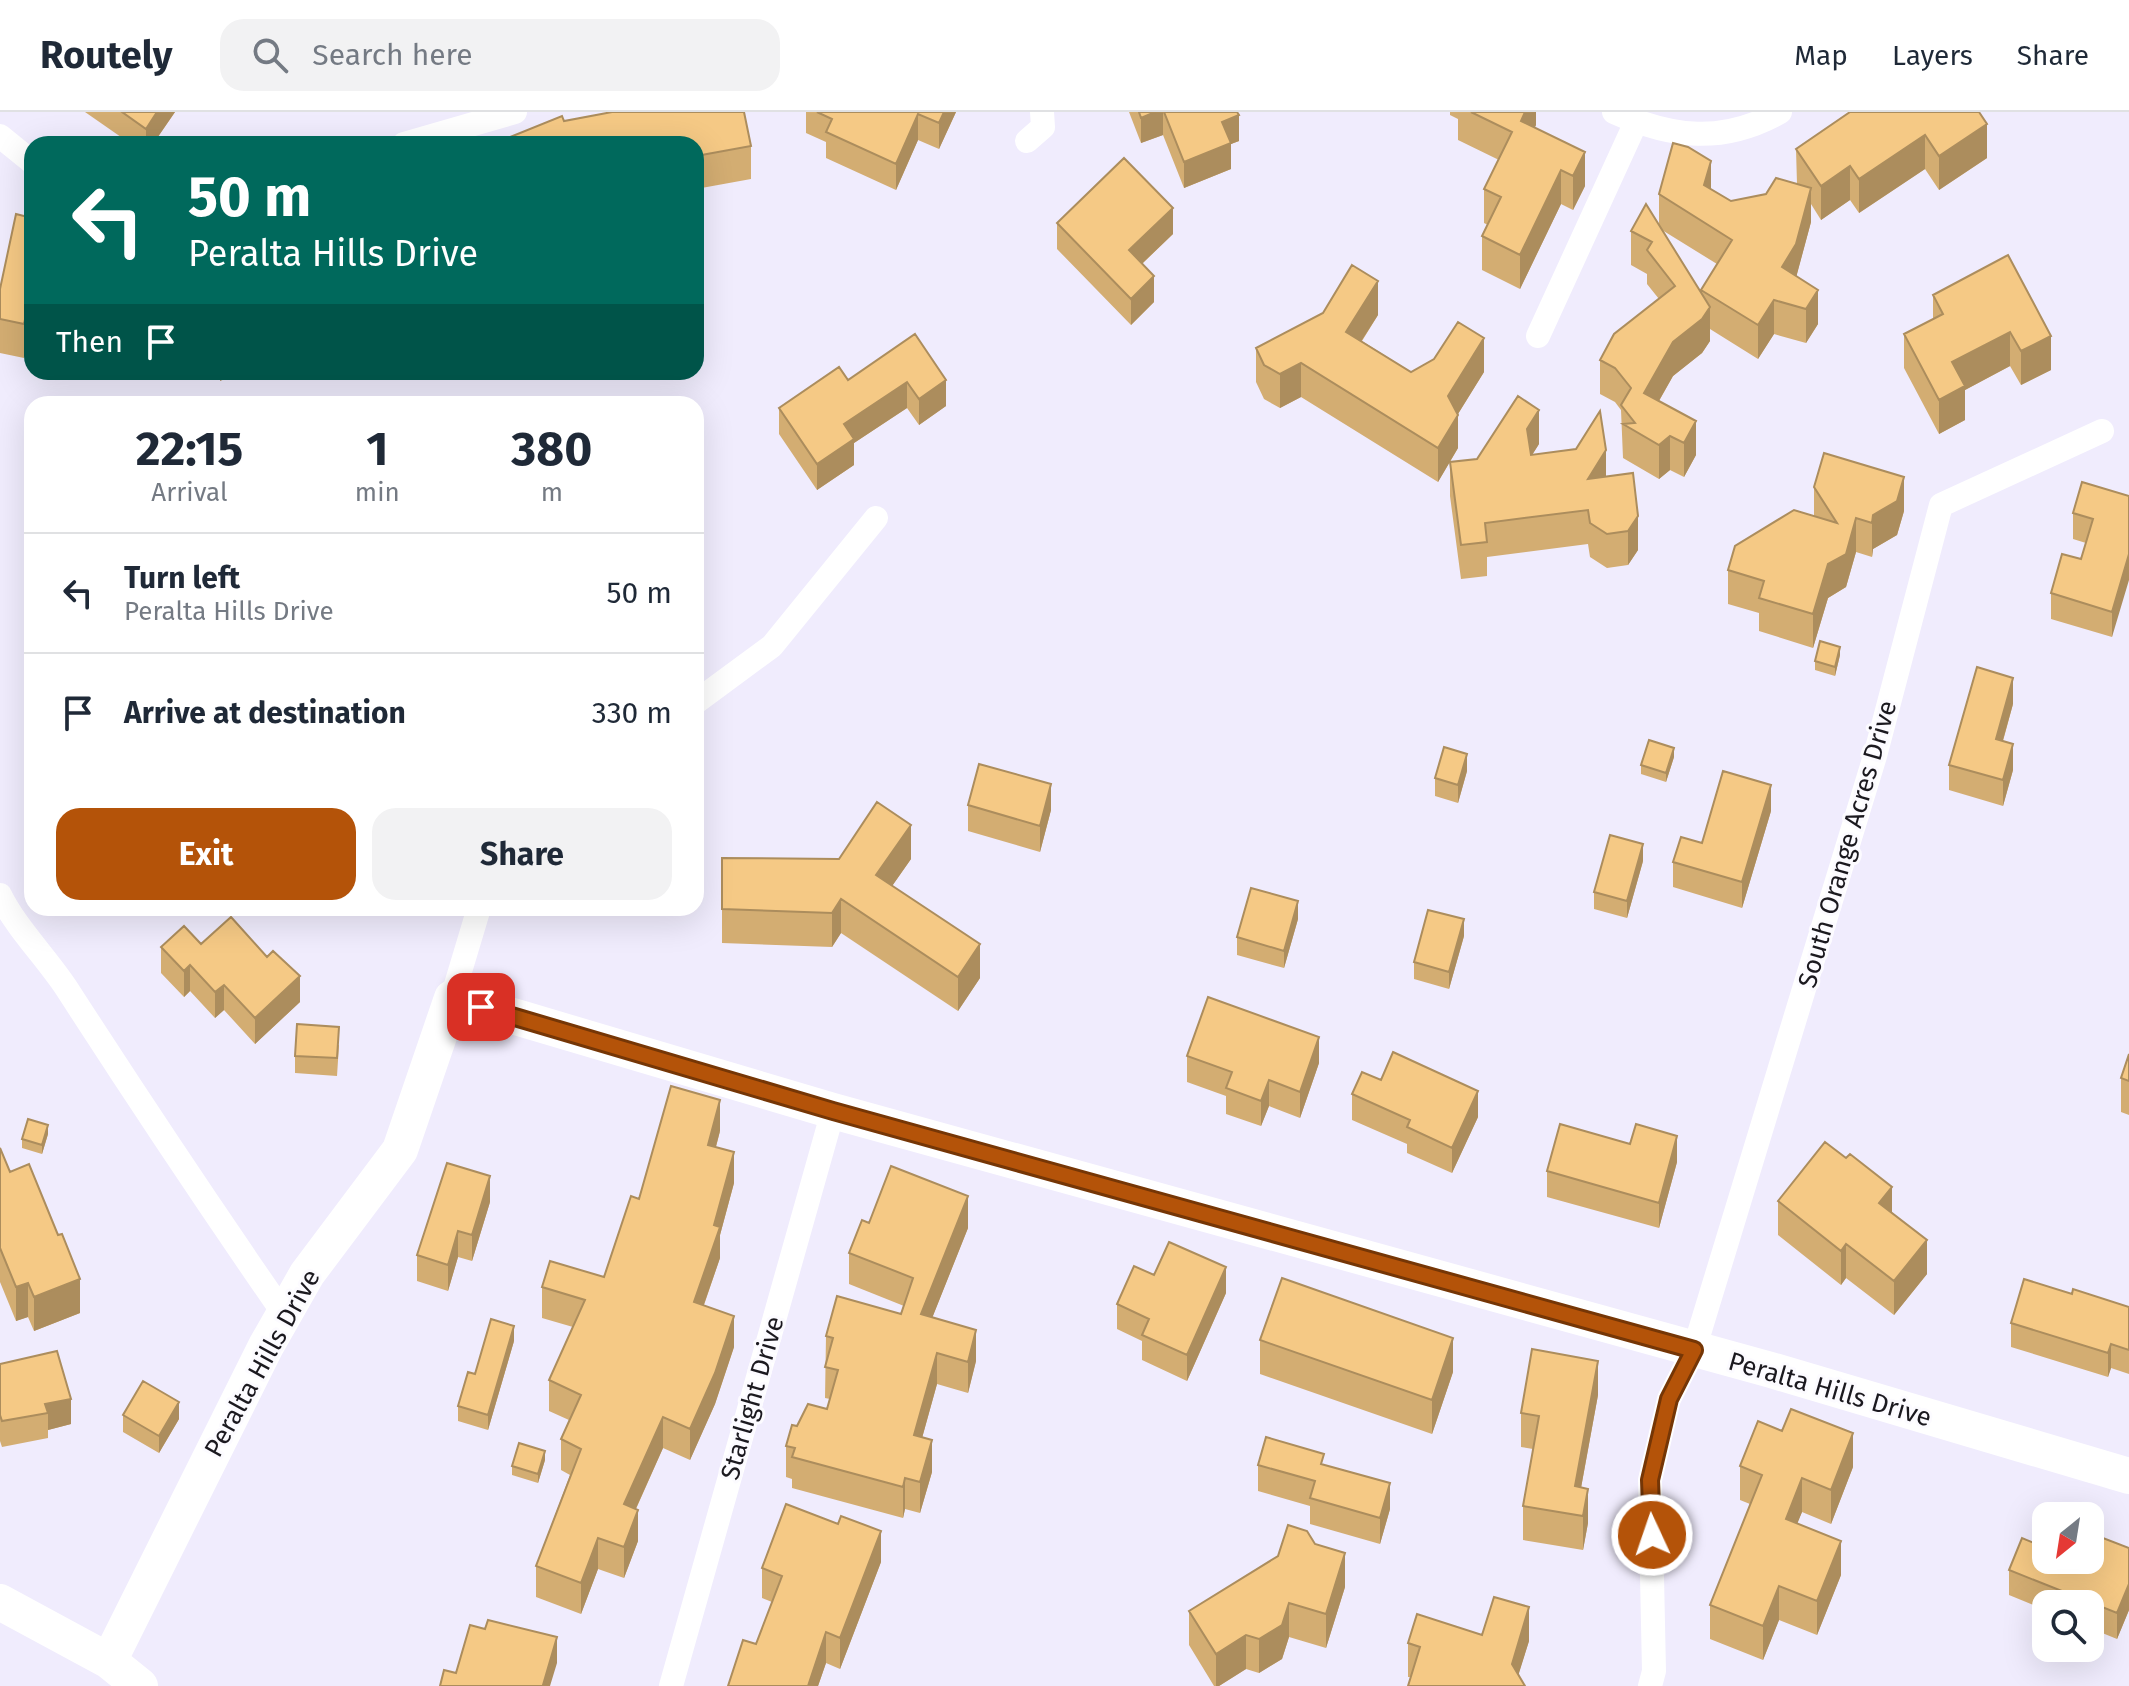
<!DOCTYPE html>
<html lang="en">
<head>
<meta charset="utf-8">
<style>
	body { margin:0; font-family:"Fira Sans",sans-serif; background:#f2f2f3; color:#1f2937; height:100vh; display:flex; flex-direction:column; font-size:30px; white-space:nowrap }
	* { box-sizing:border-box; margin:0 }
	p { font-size:26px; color:#747a83 }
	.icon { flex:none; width:44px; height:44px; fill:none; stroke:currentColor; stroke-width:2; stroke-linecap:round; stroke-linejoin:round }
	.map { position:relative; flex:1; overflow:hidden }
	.details { position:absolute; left:24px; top:284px; width:680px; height:520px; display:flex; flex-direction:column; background:#fff; border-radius:24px; box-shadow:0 8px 32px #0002 }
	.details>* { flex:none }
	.top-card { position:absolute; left:24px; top:24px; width:680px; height:244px; border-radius:24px; box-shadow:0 8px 32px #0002; background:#00695c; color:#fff; overflow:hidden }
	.needle { width:52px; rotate:210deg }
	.fabs { position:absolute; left:2032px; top:1390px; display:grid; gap:16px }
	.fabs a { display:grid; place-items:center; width:72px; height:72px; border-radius:16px; background:#fff; box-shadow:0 8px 32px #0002; font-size:40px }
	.pin { position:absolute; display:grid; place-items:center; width:68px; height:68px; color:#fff; margin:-34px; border-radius:16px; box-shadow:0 4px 12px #0006 }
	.me { position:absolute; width:88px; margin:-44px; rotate:357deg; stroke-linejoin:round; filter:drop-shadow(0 0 6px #0008) }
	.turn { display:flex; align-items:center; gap:28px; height:168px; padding:0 32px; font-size:36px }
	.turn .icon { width:104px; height:104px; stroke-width:2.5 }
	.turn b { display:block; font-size:56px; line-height:68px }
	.then { display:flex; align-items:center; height:76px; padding:0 32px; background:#0003; gap:16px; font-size:30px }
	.eta { display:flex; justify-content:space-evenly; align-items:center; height:136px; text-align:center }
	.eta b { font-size:48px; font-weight:700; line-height:56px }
	.action { display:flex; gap:16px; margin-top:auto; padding:16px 32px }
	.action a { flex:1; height:92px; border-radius:24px; background:#b45309; color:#fff; font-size:32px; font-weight:700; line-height:92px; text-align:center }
	.action a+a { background:#f2f2f3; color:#1f2937 }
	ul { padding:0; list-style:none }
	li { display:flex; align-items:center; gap:24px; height:120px; padding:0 32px; border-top:2px solid #e0e1e3 }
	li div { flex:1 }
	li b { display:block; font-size:30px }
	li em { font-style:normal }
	header { display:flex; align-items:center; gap:48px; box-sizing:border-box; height:112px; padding:0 40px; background:#fff; border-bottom:2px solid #e0e1e3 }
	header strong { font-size:38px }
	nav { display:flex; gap:44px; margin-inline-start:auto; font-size:28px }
	.search { width:560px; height:72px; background:#f2f2f3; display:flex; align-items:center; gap:20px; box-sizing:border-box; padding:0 28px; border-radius:24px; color:#747a83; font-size:30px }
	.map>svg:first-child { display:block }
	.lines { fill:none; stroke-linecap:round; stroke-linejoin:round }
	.street { stroke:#fff; stroke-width:24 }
	.secondary { stroke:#fff; stroke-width:36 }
	.wall { fill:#d3ad72; fill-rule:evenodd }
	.shaded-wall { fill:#ac8d5d }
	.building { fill:#f5c985; stroke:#ac8d5d; stroke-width:2 }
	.route-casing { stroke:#753606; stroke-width:20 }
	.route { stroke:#b45309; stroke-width:14 }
	.labels { text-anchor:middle; stroke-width:6; stroke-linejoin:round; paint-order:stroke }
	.street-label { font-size:26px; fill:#1b191f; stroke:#fcfbff }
</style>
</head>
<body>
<header>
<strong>Routely</strong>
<div class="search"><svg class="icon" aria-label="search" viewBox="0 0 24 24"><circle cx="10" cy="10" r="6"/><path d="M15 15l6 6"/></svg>Search here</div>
<nav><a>Map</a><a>Layers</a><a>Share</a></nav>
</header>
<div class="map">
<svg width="2129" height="1574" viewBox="0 0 2129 1574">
	<rect width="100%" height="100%" fill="#f0ecfd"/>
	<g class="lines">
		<path class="street" d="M1614 0C1672 26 1723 32 1780 0
			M0 24 32 50
			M1027 29 1043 15 1042 0
			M404 32 515 0
			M1538 224 1636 10
			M696 590 772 534 876 406
			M0 783C17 817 46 845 67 877 138 987 210 1095 284 1202
			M452 886 479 796
			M671 1574 833 999
			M1650 1574 1654 1559 1650 1368 1669 1287 1694 1238 1875 644 1941 393 2102 319"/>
		<path class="secondary" d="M0 1490 109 1549 140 1574
			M109 1549 266 1234 307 1162 400 1038 452 886 833 999 1771 1258 2129 1364"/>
	</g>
	<path class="wall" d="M85 0H175L153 32H131Z
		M806 0H956L939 37 918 28 896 78 826 46V30L806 21Z
		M1129 0H1237L1239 29 1231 32V57L1184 76 1163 23 1141 31Z
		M1450 0H1536V13L1534 16 1585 74 1573 98 1561 92 1520 177 1482 158V124L1488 113 1484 111V77L1499 48 1458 28V7L1450 3Z
		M1979 0 1987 46 1939 78 1925 57 1859 101 1850 88 1821 108 1811 92V110L1796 165 1818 212 1806 231 1774 222 1758 247 1710 217V229L1702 241 1673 264 1659 289 1696 343 1684 365 1670 358 1659 367 1623 346 1621 298 1615 290 1600 282V248L1659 187 1647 172V162L1631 153V119L1659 113V82L1711 77 1731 89 1766 82 1797 72 1796 37ZM1662 118 1717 152 1701 178V181Z
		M564 9 751 34V67L696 77V32Z
		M32 106V210L24 246 0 241V177Z
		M1057 111 1173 122 1142 152 1154 190 1131 213 1057 137Z
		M2008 143 2051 258 2021 273 2010 254 1965 278V308L1939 322 1904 256V222L1933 207V183Z
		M1378 203 1362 229 1411 260H1484L1458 302V336L1438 370 1301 285 1280 296 1264 287 1256 270V236Z
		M915 222 946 294 919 313 907 296 854 331V353L817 378 779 322V296L848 268Z
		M1539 332 1532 343 1606 365 1638 438 1628 453 1607 456 1590 445 1588 432 1487 445V464L1461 467 1450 384V350L1477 347Z
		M1814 375 1904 399 1897 423 1873 437 1872 445 1856 440 1846 475 1828 486 1813 536 1759 519V501L1728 492V458L1814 404Z
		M2129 384 2112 525 2051 507V481L2081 447 2086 431 2073 427V401Z
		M1840 543 1835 564 1815 558V549Z
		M2013 592 2003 629 2013 658 2003 694 1949 678V653Z
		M1674 645 1666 670 1641 662V653Z
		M1467 659 1458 691 1435 684V666Z
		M968 693 1051 698 1040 740 968 719Z
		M1771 699 1742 796 1673 775V750L1702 731Z
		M722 746 911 747 892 774 980 866 958 899 841 821 832 835 722 831Z
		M1643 749 1627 806 1594 797V780Z
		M1298 807 1284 856 1237 843V825Z
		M1464 824 1449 877 1414 867V850Z
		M201 832 300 890 255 932 224 898 215 906 190 879 184 885 161 861V835Z
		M339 933 337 964 295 961V944Z
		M2129 942V1003L2121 1000V966Z
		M1187 944 1319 951 1300 1006 1269 994 1261 1014 1226 1002V984L1187 970Z
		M1381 968 1478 1005 1452 1061 1407 1041V1032L1352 1008V982Z
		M720 1019 716 1035 734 1071 720 1123V1146L704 1193 734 1235 715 1292 690 1348 663 1336 636 1397 638 1429 624 1466 598 1457 581 1502 536 1485V1454L570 1363 561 1358V1327L569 1308 549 1299V1268L573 1215 542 1206V1175L604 1165Z
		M48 1022 42 1042 22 1036V1027Z
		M1630 1032 1677 1050 1659 1116 1547 1085V1059Z
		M0 1036 10 1060 80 1201 34 1219 28 1205 16 1209 0 1170Z
		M1778 1089 1892 1101 1927 1162 1894 1203 1846 1166 1841 1173 1778 1123Z
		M490 1090 472 1149 458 1145 448 1179 417 1169V1143Z
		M869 1111 968 1116 932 1206 976 1249 968 1281 937 1272 922 1326 932 1360 920 1401 905 1397 903 1406 792 1376V1367L786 1365V1334L797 1314 827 1297 830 1287 825 1286 826 1224 901 1202 904 1194 849 1172V1141Z
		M1154 1163 1226 1181 1187 1269 1142 1248V1229L1117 1217V1192Z
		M2072 1182 2129 1195V1262L2111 1256 2108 1265 2011 1235V1211Z
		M1260 1228 1453 1260 1432 1322 1260 1262Z
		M514 1229 488 1318 458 1309V1294L475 1262Z
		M0 1252 71 1312 48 1318V1326L2 1335 0 1329Z
		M1598 1283 1581 1376 1588 1411 1583 1438 1523 1428V1394L1533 1337 1521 1335V1301Z
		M123 1303 179 1307 159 1341 123 1320Z
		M545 1348 538 1371 512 1363V1354Z
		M1258 1353H1324L1390 1397 1380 1432 1310 1412V1394L1258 1379Z
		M1740 1354 1853 1355 1831 1412 1802 1400 1797 1411 1841 1463 1817 1523 1779 1508 1763 1548 1710 1527V1493L1750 1392 1740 1388Z
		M2034 1431 2129 1436V1498L2117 1527 2090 1516V1492H2046V1498L2009 1483V1458Z
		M881 1450 840 1557 826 1551 818 1574H728L756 1532 772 1490 762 1486V1456Z
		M1345 1475 1326 1536 1289 1525 1282 1547 1259 1561 1246 1557 1219 1574H1214L1189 1533V1499Z
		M1482 1523 1529 1529 1518 1563 1408 1565V1531Z"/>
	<path class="shaded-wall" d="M157 0H175L153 32H146V17Z
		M944 0H956L939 37V11Z
		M1155 0H1163V23L1141 31V6Z
		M1525 0H1536V13L1521 43V9Z
		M918 2V28L896 78V52Z
		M1239 3V29L1231 32V57L1184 76V50L1222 10Z
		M1987 12V46L1939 78V44Z
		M1925 23V57L1859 101V67Z
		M1585 40V74L1573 98V64Z
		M1711 49V83L1704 73Z
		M1850 54V88L1821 108V74Z
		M1561 58V92L1520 177V143Z
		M1811 76V110L1796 166 1782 155Z
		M1173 96V122L1129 164V138Z
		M1154 164V190L1131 213V187Z
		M1378 169V203L1346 253V220Z
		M32 176V210L24 246V212Z
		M1818 178V212L1806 231V197Z
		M1774 188V222L1758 247V213Z
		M1710 195V229L1702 241 1673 264 1644 315V281L1673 230Z
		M2010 220V254L1965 278V308L1939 322V288L1952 250Z
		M2051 224V258L2021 273V239Z
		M1484 226V260L1448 318V284Z
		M1301 251V285L1280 296V262Z
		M220 260H242L220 269Z
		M383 260H403L383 267Z
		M946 268V294L919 313V287Z
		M907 270V296L854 331V353L817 378V352L844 312Z
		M1539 298V332L1527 351V317Z
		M1458 303V336L1438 370V336Z
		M1696 309V343L1684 365V331Z
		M1670 324V358L1659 367V333Z
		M1606 338V372L1588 401V367Z
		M1904 365V399L1897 423 1873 437 1872 445V411L1873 403Z
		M1638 404V438L1628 453V419Z
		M1856 406V440L1846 475 1828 486 1813 536V502L1828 452Z
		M2129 442V468L2112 525V500Z
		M1840 535V543L1835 564V555Z
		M2013 566V592L1996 653V627Z
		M2013 632V658L2003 694V668Z
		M1674 636V645L1666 670V661Z
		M1467 642V659L1458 691V673Z
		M1051 672V698L1040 740V714Z
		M1771 673V699L1742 796V770Z
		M911 713V747L876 797V763Z
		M1643 732V749L1627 806V789Z
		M841 787V821L832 835V801Z
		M1298 789V807L1284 856V839Z
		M1464 807V824L1449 877V860Z
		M980 832V866L958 899V865Z
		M190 853V879L184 885V859Z
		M300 864V890L255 932V906Z
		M224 873V898L215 906V880Z
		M1319 925V951L1300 1006V980Z
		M1269 968V994L1261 1014V989Z
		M1478 979V1005L1452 1061V1036Z
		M720 988V1019L708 1064V1033Z
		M48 1013V1022L42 1042V1033Z
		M1677 1024V1050L1659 1116V1091Z
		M734 1040V1071L720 1123V1146L694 1221V1190Z
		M490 1064V1090L472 1149V1123Z
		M1892 1075V1109L1879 1091Z
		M968 1084V1116L921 1234V1202Z
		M458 1119V1145L448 1179V1153Z
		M1927 1128V1162L1894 1203V1169Z
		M1846 1132V1166L1841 1173V1139Z
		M1226 1155V1181L1187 1269V1243Z
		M80 1167V1201L34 1219V1185Z
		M28 1171V1205L16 1209V1175Z
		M734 1204V1235L715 1292 690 1348V1317Z
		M514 1214V1229L488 1318V1303Z
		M976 1218V1249L968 1281V1250Z
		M1453 1226V1260L1432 1322V1288Z
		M2111 1232V1256L2108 1265V1241Z
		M937 1241V1272L914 1355V1323Z
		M1598 1249V1283L1576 1403 1575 1374Z
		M71 1287V1312L48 1318V1301L45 1292Z
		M179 1290V1307L159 1341V1324Z
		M663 1305V1336L624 1423V1392Z
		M1853 1321V1355L1831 1412V1378Z
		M932 1328V1360L920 1401V1370Z
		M545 1339V1348L538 1371V1362Z
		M905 1366V1397L903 1406V1375Z
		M1802 1366V1400L1786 1440V1407Z
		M1390 1371V1397L1380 1432V1406Z
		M1588 1377V1411L1583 1438V1404Z
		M638 1398V1429L624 1466V1435Z
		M881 1419V1450L840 1557V1526Z
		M598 1426V1457L581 1502V1471Z
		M1841 1429V1463L1817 1523V1489Z
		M1345 1441V1475L1326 1536V1502Z
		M2129 1472V1498L2117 1527V1501Z
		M1779 1474V1508L1763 1548V1514Z
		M1289 1491V1525L1282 1547 1259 1561V1527Z
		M1529 1495V1529L1515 1574 1512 1552Z
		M826 1520V1551L818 1574H808Z
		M1246 1523V1557L1219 1574H1216V1542Z
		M557 1525V1551L550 1574H543Z"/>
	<path class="building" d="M122 0H157L146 17Z
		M612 0H744L751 34 696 44V32H493L562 4 564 9Z
		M817 0H944L939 11 918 2 896 52 826 20 832 7Z
		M1139 0H1155L1141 6Z
		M1164 0H1237L1239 3 1222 10 1231 31 1184 50Z
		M1471 0H1525L1521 9 1585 40 1573 64 1561 58 1520 143 1482 124 1501 85 1484 77 1512 20Z
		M1850 0H1979L1987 12 1939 44 1925 23 1859 67 1850 54 1821 74 1796 37Z
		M1673 31 1688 35 1711 49 1704 73 1731 89 1766 82 1776 66 1811 76 1796 132 1782 155 1818 178 1806 197 1774 188 1758 213 1701 178 1732 128 1659 82Z
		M1124 46 1173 96 1129 138 1154 164 1131 187 1057 111Z
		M1646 92 1710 195 1702 207 1673 230 1644 281 1696 309 1684 331 1670 324 1659 333 1623 312 1635 311 1621 293 1631 276 1615 256 1600 248 1614 222 1675 174 1647 138 1652 130 1631 119Z
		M16 102 32 106V176L24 212 0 207V177Z
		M2008 143 2051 224 2021 239 2010 220 1952 250 1965 274 1939 288 1904 222 1943 202 1933 183Z
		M1352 153 1378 169 1346 220 1411 260 1434 247 1458 210 1484 226 1448 284 1458 303 1438 336 1301 251 1280 262 1264 253 1256 236 1323 201Z
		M915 222 946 268 919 287 907 270 844 312 854 327 817 352 779 296 839 255 848 268Z
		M1518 284 1539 298 1527 317 1531 343 1576 337 1600 299 1606 338 1588 367 1633 361 1638 404 1628 419 1607 422 1590 411 1588 398 1485 411 1487 430 1461 433 1450 350 1477 347Z
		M1824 341 1904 365 1897 389 1873 403 1872 411 1856 406 1846 442 1828 452 1813 502 1759 486 1764 469 1728 458 1735 434 1794 398 1837 411 1814 375Z
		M2082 370 2129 384V442L2112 500 2051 481 2062 442 2081 447 2093 407 2073 401Z
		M1820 529 1840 535 1835 555 1815 549Z
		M1977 555 2013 566 1996 627 2013 632 2003 668 1949 653Z
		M1649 628 1674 636 1666 661 1641 653Z
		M1444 635 1467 642 1458 673 1435 666Z
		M979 652 1051 672 1040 714 968 693Z
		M1723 659 1771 673 1742 770 1673 750 1681 725 1702 731Z
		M877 690 911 713 876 763 980 832 958 865 841 787 832 801 722 797V746L839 747Z
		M1610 723 1643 732 1627 789 1594 780Z
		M1251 776 1298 789 1284 839 1237 825Z
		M1428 798 1464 807 1449 860 1414 850Z
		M231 805 267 845 273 839 300 864 255 906 224 873 215 880 190 853 184 859 161 835 184 814 201 832Z
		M1208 885 1319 925 1300 980 1269 968 1261 989 1226 976 1232 960 1187 944Z
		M297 912 339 915 337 946 295 944Z
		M1393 940 1478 979 1452 1036 1407 1015 1410 1008 1352 982 1362 960 1381 968Z
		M2129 942V969L2121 966Z
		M671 974 720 988 708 1033 734 1040 714 1113 720 1115 694 1190 734 1204 715 1261 690 1317 663 1305 624 1392 638 1398 624 1435 598 1426 581 1471 536 1454 581 1337 561 1327 581 1283 549 1268 585 1188 542 1175 550 1149 604 1165 631 1084 639 1087Z
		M28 1007 48 1013 42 1033 22 1027Z
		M1560 1012 1630 1032 1636 1012 1677 1024 1659 1091 1547 1059Z
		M1825 1030 1846 1046 1850 1042 1892 1075 1879 1091 1927 1128 1894 1169 1846 1132 1841 1139 1778 1089Z
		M0 1036 10 1060 29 1052 58 1123 62 1122 80 1167 34 1185 28 1171 16 1175 0 1136Z
		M447 1051 490 1064 472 1123 458 1119 448 1153 417 1143Z
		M891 1054 968 1084 921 1202 976 1218 968 1250 937 1241 914 1323 932 1328 920 1370 905 1366 903 1375 792 1345 795 1336 786 1334 792 1313 797 1314 808 1292 827 1297 838 1258 825 1255 833 1226 826 1224 837 1184 901 1202 913 1166 849 1141 862 1108 869 1111Z
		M1169 1130 1226 1155 1187 1243 1142 1223 1149 1207 1117 1192 1134 1154 1154 1163Z
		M1282 1166 1453 1226 1432 1288 1260 1228Z
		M2024 1167 2072 1182 2073 1177 2129 1195V1238L2111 1232 2108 1241 2011 1211Z
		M491 1207 514 1214 488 1303 458 1294 468 1260 475 1262Z
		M1532 1237 1598 1249 1575 1374 1588 1377 1583 1404 1523 1394 1539 1304 1521 1301Z
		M57 1239 71 1287 45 1292 48 1301 2 1309 0 1303V1252Z
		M143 1269 179 1290 159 1324 123 1303Z
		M1791 1297 1853 1321 1831 1378 1802 1366 1786 1407 1841 1429 1817 1489 1779 1474 1763 1514 1710 1493 1762 1363 1740 1354 1758 1309 1782 1319Z
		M1266 1325 1324 1342 1321 1352 1390 1371 1380 1406 1310 1386 1315 1369 1258 1353Z
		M519 1331 545 1339 538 1362 512 1354Z
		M786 1392 838 1412 841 1404 881 1419 840 1526 826 1520 808 1574H728L743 1528 756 1532 782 1464 762 1456Z
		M2045 1403 2048 1404H2046V1448H2090V1421L2129 1436V1472L2117 1501 2009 1458 2022 1426 2034 1431Z
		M1288 1413 1307 1419 1315 1432 1345 1441 1326 1502 1289 1491 1282 1513 1259 1527 1246 1523 1216 1542 1189 1499 1278 1444Z
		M1494 1485 1529 1495 1512 1552 1525 1574H1408L1420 1535 1408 1531 1417 1502 1482 1523Z
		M488 1508 557 1525 543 1573 547 1574H440L444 1558 456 1561 470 1513 485 1517Z"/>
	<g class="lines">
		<g class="route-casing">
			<path id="route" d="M481 895 833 999 1694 1238 1669 1287 1650 1368 1652 1423"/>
		</g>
		<use href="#route" class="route"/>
	</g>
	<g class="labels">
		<g class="street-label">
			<text transform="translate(1847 732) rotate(-74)" y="9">South Orange Acres Drive</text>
			<text transform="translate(262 1251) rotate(-61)" y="9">Peralta Hills Drive</text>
			<text transform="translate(1830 1277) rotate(16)" y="9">Peralta Hills Drive</text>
			<text transform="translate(752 1286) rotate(-74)" y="9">Starlight Drive</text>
		</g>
	</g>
</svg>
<div class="fabs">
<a><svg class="needle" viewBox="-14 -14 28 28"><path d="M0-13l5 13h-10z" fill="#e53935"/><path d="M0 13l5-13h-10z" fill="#747a83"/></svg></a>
<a><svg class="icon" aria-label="search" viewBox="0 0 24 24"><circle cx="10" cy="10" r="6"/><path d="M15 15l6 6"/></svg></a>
</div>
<div class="pin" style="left:481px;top:895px;background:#d93025"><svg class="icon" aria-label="arrive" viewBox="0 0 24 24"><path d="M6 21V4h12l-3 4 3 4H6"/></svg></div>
<svg class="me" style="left:1652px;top:1423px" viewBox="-20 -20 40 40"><circle r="17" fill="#b45309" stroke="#fff" stroke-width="3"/><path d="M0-11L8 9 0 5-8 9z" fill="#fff"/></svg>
<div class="top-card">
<div class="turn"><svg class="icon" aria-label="left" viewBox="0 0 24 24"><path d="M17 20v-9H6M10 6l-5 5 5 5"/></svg><div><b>50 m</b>Peralta Hills Drive</div></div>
<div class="then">Then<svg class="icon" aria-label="arrive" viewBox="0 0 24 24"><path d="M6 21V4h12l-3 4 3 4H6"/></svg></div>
</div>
<section class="details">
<div class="eta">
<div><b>22:15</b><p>Arrival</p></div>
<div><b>1</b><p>min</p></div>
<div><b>380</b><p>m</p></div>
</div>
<ul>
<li><svg class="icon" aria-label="left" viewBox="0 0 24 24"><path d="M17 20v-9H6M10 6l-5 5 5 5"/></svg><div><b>Turn left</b><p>Peralta Hills Drive</p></div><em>50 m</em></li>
<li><svg class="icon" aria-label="arrive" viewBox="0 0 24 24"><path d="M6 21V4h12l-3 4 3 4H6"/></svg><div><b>Arrive at destination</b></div><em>330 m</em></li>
</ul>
<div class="action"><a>Exit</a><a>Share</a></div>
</section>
</div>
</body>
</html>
